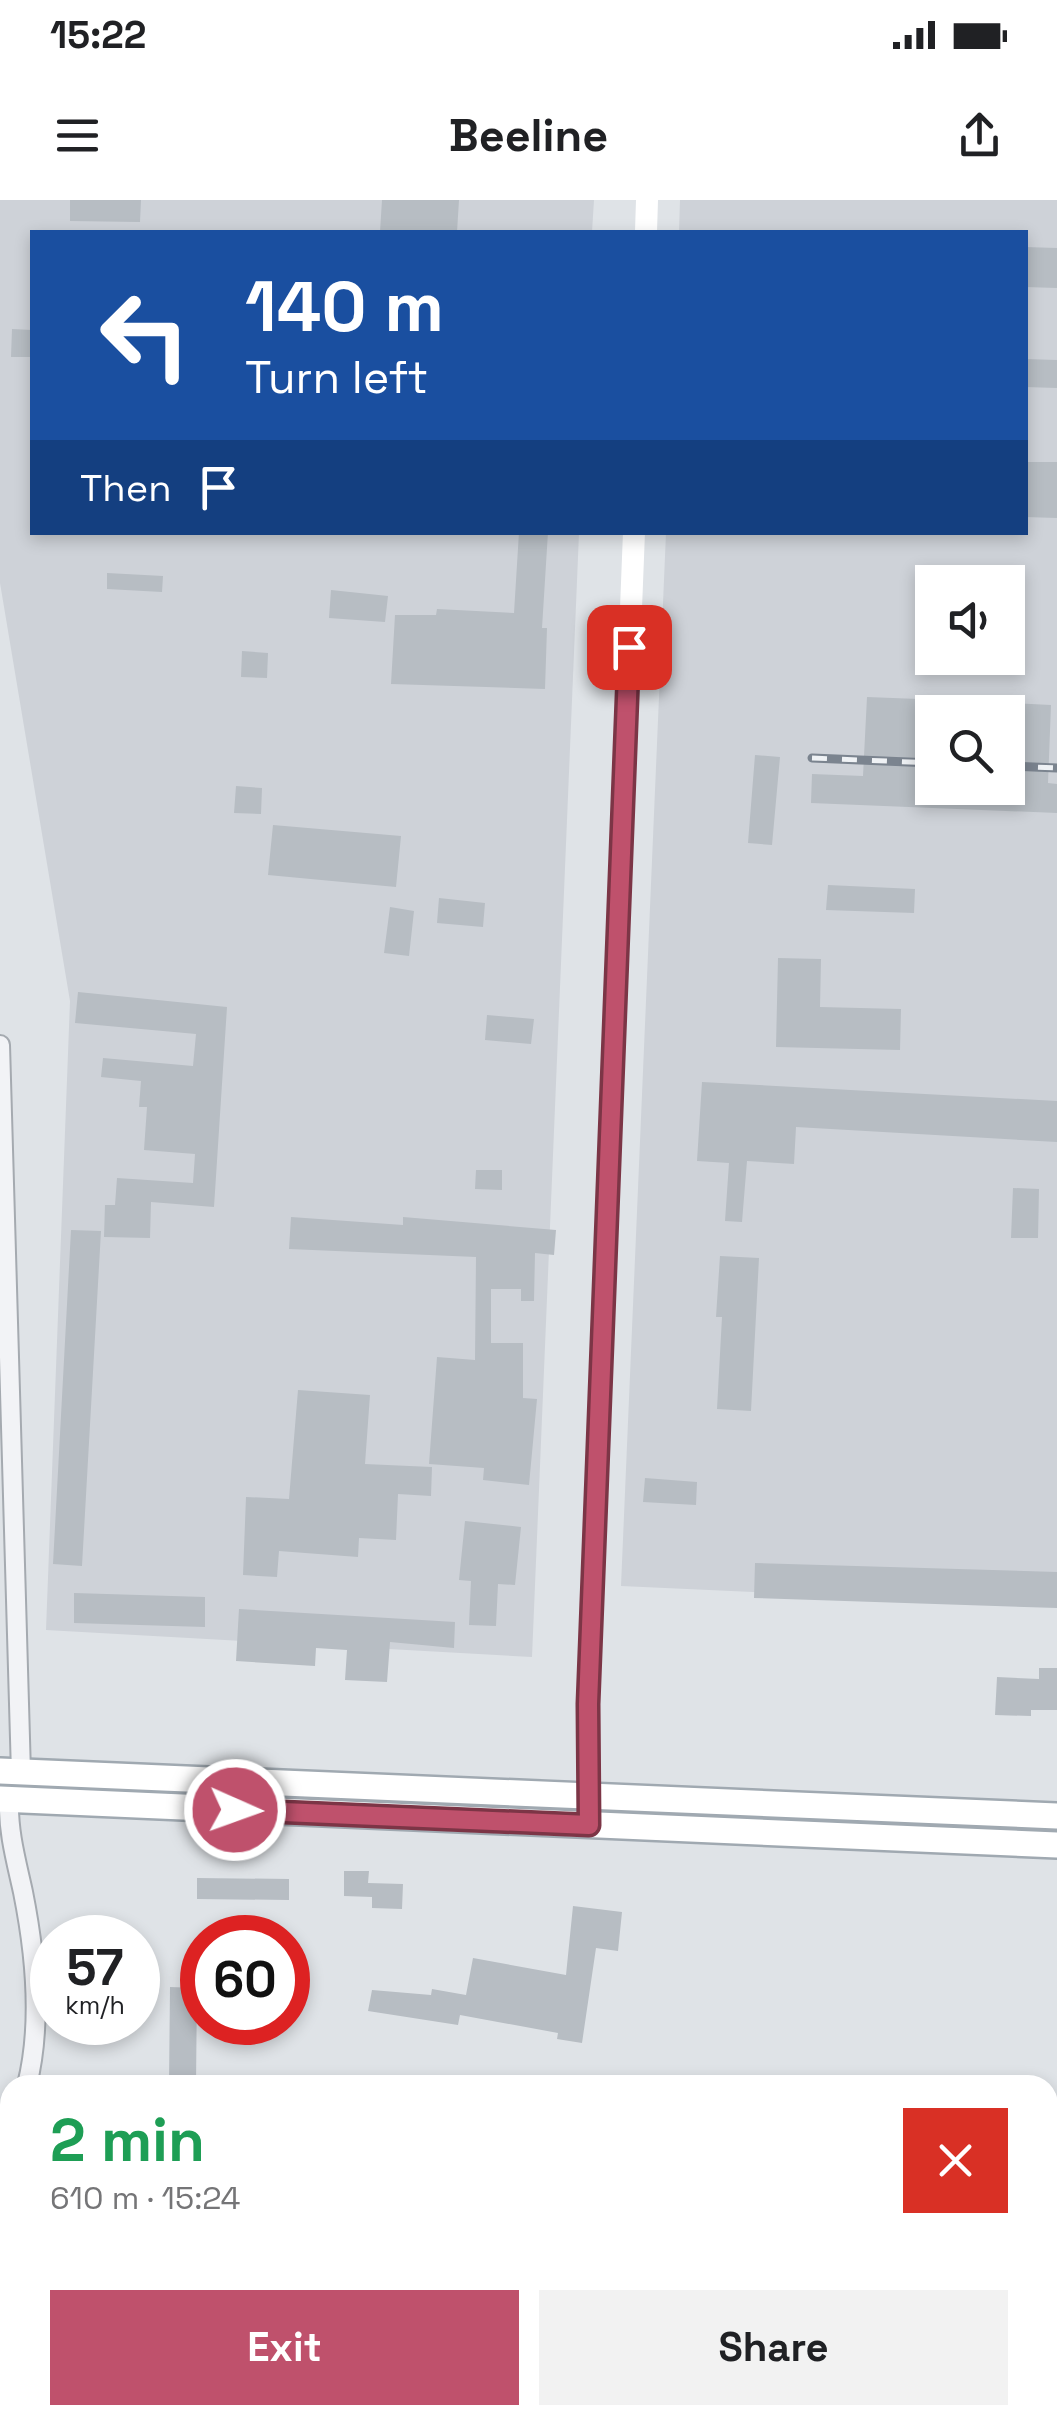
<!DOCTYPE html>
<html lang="en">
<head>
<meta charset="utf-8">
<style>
	body { margin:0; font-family:"Space Grotesk",sans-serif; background:#f2f2f2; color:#202124; height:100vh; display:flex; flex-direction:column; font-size:38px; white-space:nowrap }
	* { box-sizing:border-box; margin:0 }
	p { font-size:32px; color:#757577 }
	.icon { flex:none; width:55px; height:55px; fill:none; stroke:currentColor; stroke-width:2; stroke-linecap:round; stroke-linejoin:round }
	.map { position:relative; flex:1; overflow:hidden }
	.side { position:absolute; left:0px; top:1875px; width:1058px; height:350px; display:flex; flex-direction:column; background:#fff; border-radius:30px 30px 0 0; box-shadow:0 5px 15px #0003 }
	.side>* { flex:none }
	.top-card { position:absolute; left:30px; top:30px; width:998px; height:305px; border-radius:0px; box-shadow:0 5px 15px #0003; background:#1a4fa0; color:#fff; overflow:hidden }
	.fabs { position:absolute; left:915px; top:365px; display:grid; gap:20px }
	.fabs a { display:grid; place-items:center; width:110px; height:110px; border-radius:0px; background:#fff; box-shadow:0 5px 15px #0003; font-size:50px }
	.speed { position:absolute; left:30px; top:1715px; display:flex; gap:20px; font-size:50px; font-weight:700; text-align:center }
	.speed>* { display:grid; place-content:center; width:130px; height:130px; border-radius:50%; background:#fff; box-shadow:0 5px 15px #0003; line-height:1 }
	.speed small { font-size:25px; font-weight:400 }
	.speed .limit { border:15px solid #d22; background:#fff; color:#111 }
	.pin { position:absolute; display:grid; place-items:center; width:85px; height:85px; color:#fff; margin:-42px; border-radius:20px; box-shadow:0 5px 15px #0006 }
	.me { position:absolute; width:110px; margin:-55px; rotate:92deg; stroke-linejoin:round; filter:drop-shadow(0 0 8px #0008) }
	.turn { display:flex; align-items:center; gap:35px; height:210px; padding:0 50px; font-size:45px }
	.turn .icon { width:130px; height:130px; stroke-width:2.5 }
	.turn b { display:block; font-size:70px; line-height:85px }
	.then { display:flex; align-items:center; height:95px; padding:0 50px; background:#0003; gap:20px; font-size:38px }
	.round { display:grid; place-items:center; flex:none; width:105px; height:105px; border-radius:0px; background:#f2f2f2 }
	.summary { display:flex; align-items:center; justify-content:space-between; height:170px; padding:0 50px }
	h1 { font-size:60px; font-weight:600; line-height:75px; color:#1e9e55 }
	.action { display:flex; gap:20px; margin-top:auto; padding:20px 50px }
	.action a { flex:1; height:115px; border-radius:0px; background:#bf516c; color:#fff; font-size:40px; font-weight:600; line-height:115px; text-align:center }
	.action a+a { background:#f2f2f2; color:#202124 }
	.status { display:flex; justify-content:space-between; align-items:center; height:70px; padding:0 50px; background:#fff; direction:ltr }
	.status svg { height:28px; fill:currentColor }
	header { display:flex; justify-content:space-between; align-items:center; height:130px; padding:0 50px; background:#fff; font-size:45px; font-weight:600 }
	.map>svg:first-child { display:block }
	.built { fill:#ced2d8; fill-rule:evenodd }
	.building { fill:#b7bdc3 }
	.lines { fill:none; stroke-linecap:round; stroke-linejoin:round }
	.street-casing { stroke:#a5aab0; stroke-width:22 }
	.primary-casing { stroke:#a0a9b1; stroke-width:30 }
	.street { stroke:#f2f3f6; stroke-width:18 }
	.secondary { stroke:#fff; stroke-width:22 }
	.primary { stroke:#fff; stroke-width:25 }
	.rail-casing { stroke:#7b848f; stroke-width:9 }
	.rail { stroke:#eff2f5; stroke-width:5; stroke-dasharray:15; stroke-linecap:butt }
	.route-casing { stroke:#7c3546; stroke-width:25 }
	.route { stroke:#bf516c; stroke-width:18 }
</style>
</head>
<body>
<div class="status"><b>15:22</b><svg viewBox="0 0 49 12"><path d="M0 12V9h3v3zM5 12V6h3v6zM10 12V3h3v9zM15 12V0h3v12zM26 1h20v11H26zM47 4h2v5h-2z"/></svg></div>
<header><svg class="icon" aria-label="menu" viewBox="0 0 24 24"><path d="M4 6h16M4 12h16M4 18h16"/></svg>Beeline<svg class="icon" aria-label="share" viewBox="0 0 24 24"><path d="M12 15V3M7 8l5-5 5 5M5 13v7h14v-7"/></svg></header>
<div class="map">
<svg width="1057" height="2225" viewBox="0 0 1057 2225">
	<rect width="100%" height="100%" fill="#dfe3e7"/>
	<path class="built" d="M0 0H594L592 32H32V332L579 333 532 1457 46 1430 70 801 0 383Z
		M680 0H1057V1406L621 1386 666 333 1025 332V32H679ZM932 382H1008V458H932ZM932 512H1008V588H932Z"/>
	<path class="building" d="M70 0H141L140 22 70 21Z
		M382 0H459L457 32H380Z
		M1025 47 1057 48V88L1025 87Z
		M12 129 32 130V157H11Z
		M1025 159 1057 160V188L1025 187Z
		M1025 262H1057V318L1025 317Z
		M519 332H548L542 428H547L545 489 391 484 395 415H436L437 409 514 413Z
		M107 373 163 376 162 392 107 389Z
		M331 390 388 396 385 422 329 418Z
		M242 451 268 453 267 478 241 477Z
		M867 497 970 501V512H932V588H1008V503L1051 505 1048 583 1057 584V613L811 603 812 574 863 576Z
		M755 555 780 557 772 645 748 643Z
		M236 586 262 588 261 614 234 613Z
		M273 625 401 636 396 687 268 675Z
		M828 685 915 689 914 713 826 710Z
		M439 698 485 703 483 727 437 723Z
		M390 707 414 711 409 756 384 753Z
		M778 758 821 759 820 807 901 809 900 850 776 847Z
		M78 792 227 807 214 1007 151 1002 150 1038 104 1037 105 1005H115L117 978 193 983 195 954 144 950 147 907H139L141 881 101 877 103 858 193 866 196 834 75 823Z
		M487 815 534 819 531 844 485 840Z
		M702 882 1057 901V942L796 927 794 964 747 961 742 1022 725 1021 729 963 697 961Z
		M476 970H502V990L475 989Z
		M1013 988 1039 989 1038 1038H1011Z
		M291 1017 403 1025V1017L556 1030 554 1055 535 1053 534 1101H521V1089H491V1143H523V1198L537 1199 529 1285 483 1280 484 1268 429 1264 437 1157 475 1160 476 1057 289 1049Z
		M71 1030 101 1031 82 1366 53 1364Z
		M720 1056 759 1058 751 1211 717 1209 722 1117H716Z
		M298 1190 370 1195 365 1264 432 1267 431 1296 398 1294 396 1340 359 1338 358 1357 279 1351 277 1377 243 1375 246 1297 289 1299Z
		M645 1278 697 1282 696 1305 643 1302Z
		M465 1321 521 1327 515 1385 498 1384 496 1426 469 1425 471 1381 459 1380Z
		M755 1363 1057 1372V1408L754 1398Z
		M74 1393 205 1397V1427L74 1423Z
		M239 1409 455 1422 454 1448 390 1442 387 1482 345 1480 347 1450 316 1448 315 1466 236 1461Z
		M1039 1468H1057V1510H1031V1516L995 1515 997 1477 1039 1479Z
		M344 1671H369L368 1683 403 1684 402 1709 372 1708V1697L344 1696Z
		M197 1678 289 1679V1700L197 1699Z
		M573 1706 622 1712 618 1751 596 1748 582 1843 557 1839 558 1833 460 1815 458 1825 368 1811 372 1790 431 1795 432 1789 466 1795 473 1758 566 1775Z
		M170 1787 197 1788 196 1885H169Z"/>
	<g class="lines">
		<g class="street-casing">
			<path id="street" d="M0 845 21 1573
				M9 1600C8 1632 16 1660 23 1692 35 1752 42 1825 27 1885
				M0 1991 10 1951"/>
		</g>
		<g class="primary-casing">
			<path id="primary" d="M0 1571 1057 1616
				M0 1599 1057 1645"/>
		</g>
		<use href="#street" class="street"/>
		<path class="secondary" d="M646 32 647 0
			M589 1625 588 1504 634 332"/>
		<use href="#primary" class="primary"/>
		<g class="rail-casing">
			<path id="rail" d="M812 558 932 563
				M1008 566 1057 568"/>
		</g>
		<use href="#rail" class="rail"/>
	</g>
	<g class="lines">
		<g class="route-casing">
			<path id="route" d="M235 1610 589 1625 588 1504 629 447"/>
		</g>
		<use href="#route" class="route"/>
	</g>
</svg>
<div class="fabs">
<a><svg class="icon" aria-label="sound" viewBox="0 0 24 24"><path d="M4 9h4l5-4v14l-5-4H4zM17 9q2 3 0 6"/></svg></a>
<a><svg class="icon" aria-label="search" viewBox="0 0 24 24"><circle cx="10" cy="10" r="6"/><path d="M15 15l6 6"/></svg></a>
</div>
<div class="speed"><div>57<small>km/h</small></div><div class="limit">60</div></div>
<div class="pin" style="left:629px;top:447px;background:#d93025"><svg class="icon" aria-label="arrive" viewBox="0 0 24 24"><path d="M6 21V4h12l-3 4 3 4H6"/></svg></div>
<svg class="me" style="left:235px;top:1610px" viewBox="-20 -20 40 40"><circle r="17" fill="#bf516c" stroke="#fff" stroke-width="3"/><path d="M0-11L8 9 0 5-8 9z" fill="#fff"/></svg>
<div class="top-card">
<div class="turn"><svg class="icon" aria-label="left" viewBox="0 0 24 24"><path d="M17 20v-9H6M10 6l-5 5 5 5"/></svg><div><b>140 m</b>Turn left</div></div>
<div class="then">Then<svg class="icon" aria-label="arrive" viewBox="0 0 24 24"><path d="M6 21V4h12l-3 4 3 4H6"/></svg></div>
</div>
<section class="side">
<div class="summary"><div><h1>2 min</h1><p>610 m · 15:24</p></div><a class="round" style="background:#d93025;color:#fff"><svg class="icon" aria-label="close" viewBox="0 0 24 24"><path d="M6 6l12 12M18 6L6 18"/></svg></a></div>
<div class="action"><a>Exit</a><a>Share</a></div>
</section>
</div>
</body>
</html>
